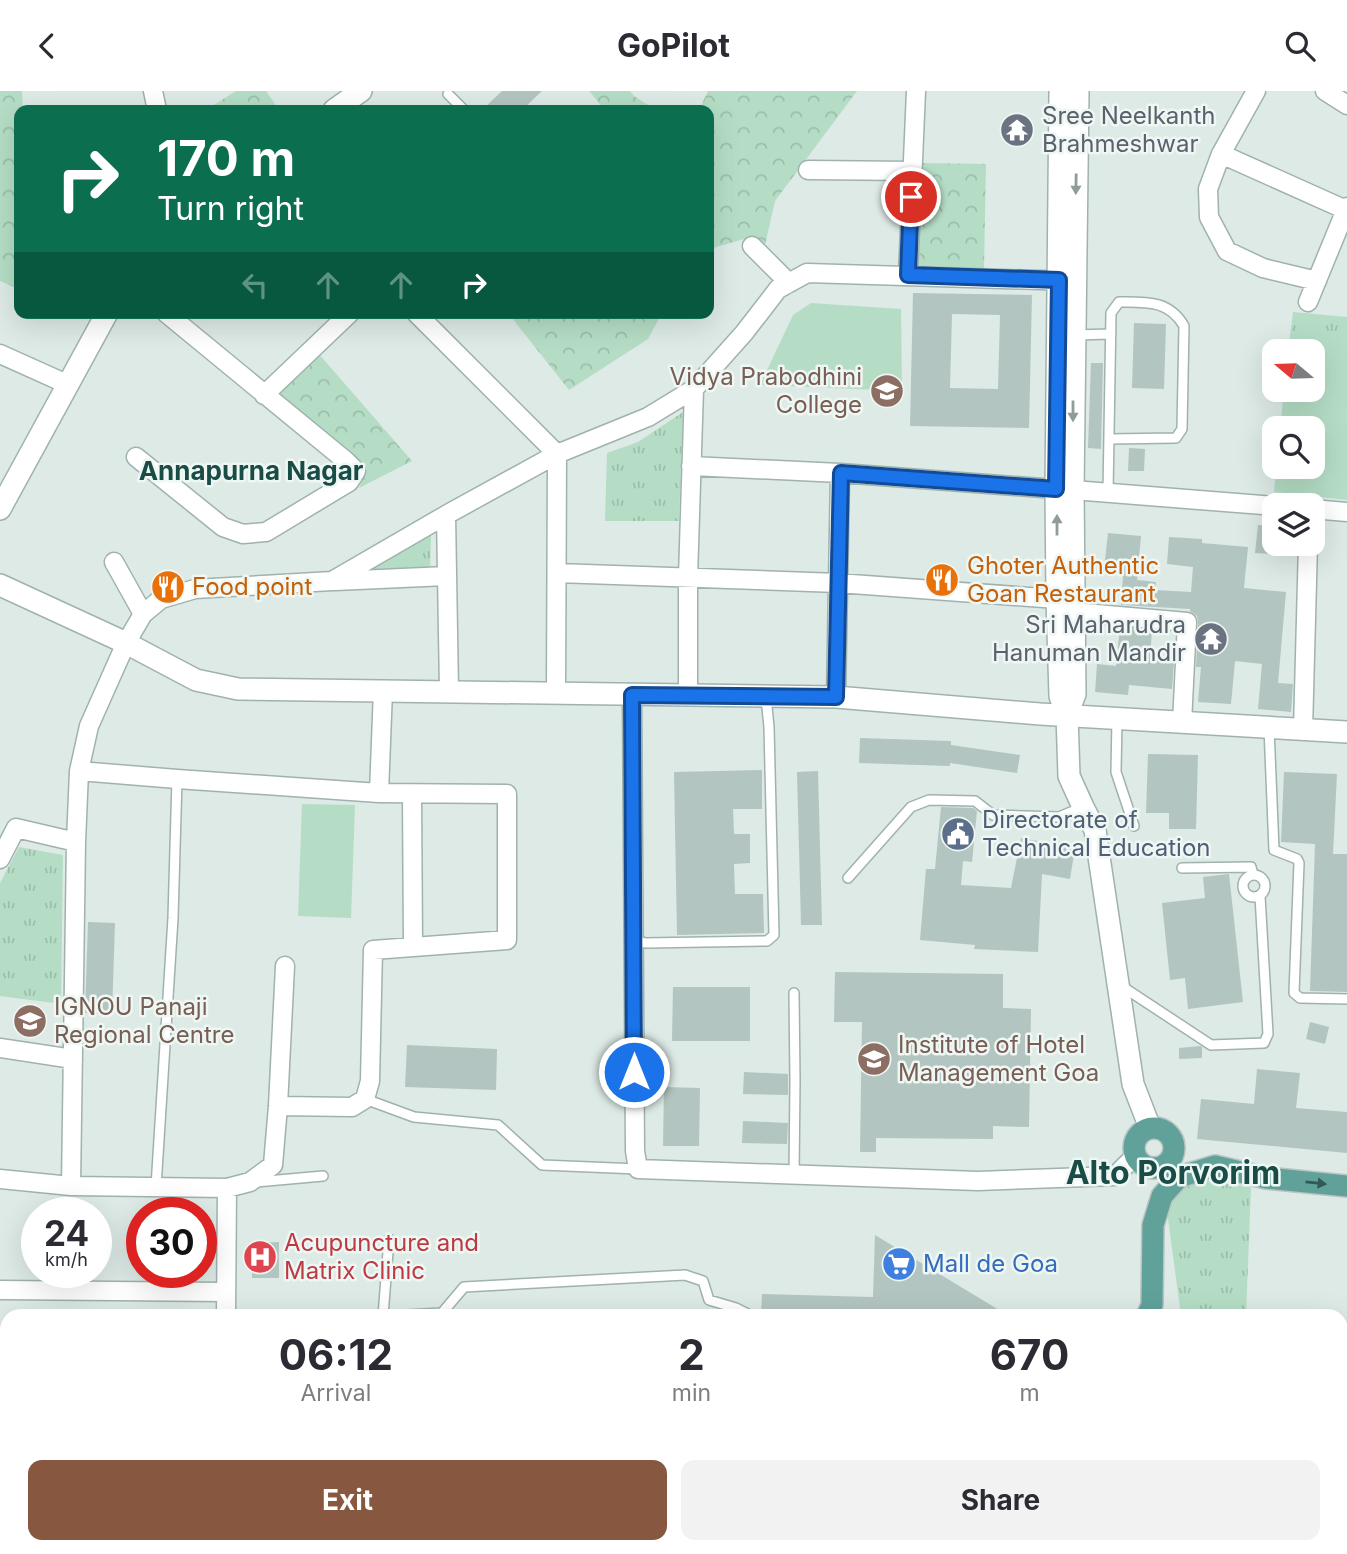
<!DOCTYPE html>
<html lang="en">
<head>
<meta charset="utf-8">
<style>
	body { margin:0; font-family:Inter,sans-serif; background:#f2f2f3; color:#2b2b33; height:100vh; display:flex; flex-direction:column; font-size:26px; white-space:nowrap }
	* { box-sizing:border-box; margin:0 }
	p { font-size:23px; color:#7c7c81 }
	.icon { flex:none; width:38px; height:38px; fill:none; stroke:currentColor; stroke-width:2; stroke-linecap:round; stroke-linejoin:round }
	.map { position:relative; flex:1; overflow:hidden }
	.panel { position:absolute; left:0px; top:1218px; width:1348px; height:245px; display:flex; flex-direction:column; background:#fff; border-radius:21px 21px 0 0; box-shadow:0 7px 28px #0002 }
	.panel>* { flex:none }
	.guide { position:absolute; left:14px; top:14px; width:700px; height:214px; border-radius:14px; box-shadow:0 7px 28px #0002; background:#0b6e4f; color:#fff; overflow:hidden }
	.needle { width:46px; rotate:289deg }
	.buttons { position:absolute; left:1262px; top:248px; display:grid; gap:14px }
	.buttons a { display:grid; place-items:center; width:63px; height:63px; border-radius:14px; background:#fff; box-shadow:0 7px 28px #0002; font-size:35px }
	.speed { position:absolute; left:21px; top:1106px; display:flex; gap:14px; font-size:35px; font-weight:700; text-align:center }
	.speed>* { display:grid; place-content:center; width:91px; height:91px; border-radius:50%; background:#fff; box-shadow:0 7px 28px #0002; line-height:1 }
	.speed small { font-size:18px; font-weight:400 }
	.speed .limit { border:10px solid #d22; background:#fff; color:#111 }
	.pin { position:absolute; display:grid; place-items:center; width:60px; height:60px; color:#fff; margin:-30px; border:4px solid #fff; border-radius:50%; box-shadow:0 2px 7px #0007 }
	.me { position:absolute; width:77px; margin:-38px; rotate:0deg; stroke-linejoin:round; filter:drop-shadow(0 0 5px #0008) }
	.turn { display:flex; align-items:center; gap:24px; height:147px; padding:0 28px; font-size:32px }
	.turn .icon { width:91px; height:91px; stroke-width:2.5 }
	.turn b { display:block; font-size:49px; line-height:60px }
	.lanes { display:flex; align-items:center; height:66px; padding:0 28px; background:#0003; justify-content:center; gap:35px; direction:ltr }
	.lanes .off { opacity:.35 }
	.eta { display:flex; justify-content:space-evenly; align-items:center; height:119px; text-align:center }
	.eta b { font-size:42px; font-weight:700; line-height:49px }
	.cta { display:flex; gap:14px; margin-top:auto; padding:14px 28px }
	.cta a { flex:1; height:80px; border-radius:14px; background:#87583f; color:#fff; font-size:28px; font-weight:700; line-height:80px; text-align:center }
	.cta a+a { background:#f2f2f3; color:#2b2b33 }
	header { display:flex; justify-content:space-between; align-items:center; height:91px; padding:0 28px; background:#fff; font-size:32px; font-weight:700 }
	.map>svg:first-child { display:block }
	.grass { fill:url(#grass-tufts) }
	.forest { fill:url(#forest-crowns) }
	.pitch { fill:#b5ddc5 }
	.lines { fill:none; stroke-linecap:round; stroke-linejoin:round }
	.stream { stroke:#82bbd3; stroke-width:4.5 }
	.building { fill:#b3c5c0; fill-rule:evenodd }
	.service-casing { stroke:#a0b2ae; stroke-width:12 }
	.minor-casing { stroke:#a0b2ae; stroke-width:21 }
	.tertiary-casing { stroke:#a0b2ae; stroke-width:24 }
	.primary-casing { stroke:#bcc4c3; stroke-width:24 }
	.trunk-casing { stroke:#bcc4c3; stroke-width:24 }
	.service { stroke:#fff; stroke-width:9 }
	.minor { stroke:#fff; stroke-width:18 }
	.tertiary { stroke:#fff; stroke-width:21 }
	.primary { stroke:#60a29a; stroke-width:21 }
	.trunk { stroke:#44847e; stroke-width:21 }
	.oneway { fill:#8e9c9a }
	.oneway2 { fill:#325954 }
	.route-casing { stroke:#114b97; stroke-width:18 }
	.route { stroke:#1a73e8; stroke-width:12 }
	.labels { text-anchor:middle; stroke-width:5; stroke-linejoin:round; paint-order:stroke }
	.worship-label { font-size:24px; fill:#5b616d; stroke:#eef7f3; text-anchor:start }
	.education-label { font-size:24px; fill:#785e54; stroke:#eef7f3; text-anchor:start }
	.food-label { font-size:24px; fill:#c56008; stroke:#eef7f3; text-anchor:start }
	.service-label { font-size:24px; fill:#4e5e75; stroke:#eef7f3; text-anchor:start }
	.health-label { font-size:24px; fill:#be3a42; stroke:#eef7f3; text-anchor:start }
	.shop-label { font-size:24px; fill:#366cbe; stroke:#eef7f3; text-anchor:start }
	.neighbourhood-label { font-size:26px; font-weight:bold; fill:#1a4c47; stroke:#eef7f3 }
	.district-label { font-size:32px; font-weight:bold; fill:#1a4c47; stroke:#eef7f3 }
</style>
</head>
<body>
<header><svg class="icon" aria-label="back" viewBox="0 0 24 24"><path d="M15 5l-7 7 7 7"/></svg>GoPilot<svg class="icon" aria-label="search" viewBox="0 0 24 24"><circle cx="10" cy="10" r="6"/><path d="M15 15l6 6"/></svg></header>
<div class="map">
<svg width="1347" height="1463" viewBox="0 0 1347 1463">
	<defs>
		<pattern id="grass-tufts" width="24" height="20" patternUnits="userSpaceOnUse" patternTransform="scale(1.75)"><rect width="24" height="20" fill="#b5ddc5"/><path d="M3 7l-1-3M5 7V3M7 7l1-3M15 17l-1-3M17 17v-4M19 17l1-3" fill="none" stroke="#9bbeaa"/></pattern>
		<pattern id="forest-crowns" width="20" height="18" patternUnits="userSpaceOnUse" patternTransform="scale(1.75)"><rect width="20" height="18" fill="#b5ddc5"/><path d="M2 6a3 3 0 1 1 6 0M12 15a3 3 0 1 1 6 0" fill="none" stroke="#9bbeaa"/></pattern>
	</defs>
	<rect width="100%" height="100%" fill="#ddeae6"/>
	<path class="grass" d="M1293 221 1347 226V409L1274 401 1276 376H1312V338H1280L1284 299H1312V261H1288Z
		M683 321 679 430H605L607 362 638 351Z
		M431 444 430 480 360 481Z
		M19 756 63 764 61 913 0 905V792Z
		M1193 1088 1251 1096 1246 1225H1181L1167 1120 1177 1099Z"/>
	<path class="forest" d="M0 0H22L23 19H19V198L0 190Z
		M236 0H266L279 19H206Z
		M589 0H630L634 5 656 19H605Z
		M708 0H857L775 110 765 154 748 147 716 156 709 160V19H692L700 17Z
		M921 72 986 73 984 178 919 177Z
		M508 222H662L648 248 569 299Z
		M318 262 412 370 359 397 367 378 279 303Z
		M183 1456H374L425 1463H177Z"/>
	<path class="pitch" d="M811 212 901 218 902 300 760 294 793 224Z
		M1302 241 1347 246V362L1313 358 1312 338H1291L1295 299H1312V261H1300Z
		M1313 364 1347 367V403L1283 396 1285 376H1312Z
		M302 713 355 714 351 827 298 825Z"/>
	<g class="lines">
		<path class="stream" d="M1306 1456 1307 1463
			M260 1463 263 1456"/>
	</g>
	<path class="building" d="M502 0H542L522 19H482Z
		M913 202 1032 204 1029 337 910 335ZM952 223 1000 224 998 298 950 297Z
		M1134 232 1166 233 1164 298 1132 297Z
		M1091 272H1103L1101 358 1088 357Z
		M1129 357 1145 358 1144 380H1128Z
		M1258 434 1274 435V463L1255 462Z
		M1108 442 1141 445 1137 489 1156 491 1155 499 1191 501 1193 476 1167 473 1169 446 1202 448V452L1248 456 1244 497 1286 501 1278 592 1293 593 1291 621 1258 618 1262 573 1235 570 1231 613 1198 611 1201 576H1196L1198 532 1197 525 1190 520V518L1121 514 1124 471 1105 469Z
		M1120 536 1152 539 1150 568 1174 570 1172 598 1129 594 1128 604 1095 601 1097 573 1116 575Z
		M860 647 951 650V654L1020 664 1017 682 950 672V675L859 672Z
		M1148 663 1198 664 1196 738H1169V722H1146Z
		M762 679V718H733L734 743H750V772L734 773 735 803H763L764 842 677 844 674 681Z
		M818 680 822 834H801L797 681Z
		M1284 681 1337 683 1333 763H1347V901L1310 900 1315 753 1281 751Z
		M941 716 973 717 977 720 972 771 963 770 961 794 1011 797 1021 747 1075 757 1070 788 1042 783 1038 861 974 858 975 854 920 849 926 778H935Z
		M1229 783 1243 911 1188 918 1185 887 1170 889 1162 812 1205 807 1203 786Z
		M88 831 115 832 112 923 85 922Z
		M835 881 1003 883V917L1031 918 1029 1036 993 1035V1048L876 1047V1061H860L862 931H834Z
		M673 896H750V950H672Z
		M1310 931 1329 936 1325 953 1306 948Z
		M407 954 497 958 496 999 405 996Z
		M1200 955 1202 956V967L1179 968V957Z
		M1257 978 1300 982 1296 1017 1347 1021V1062L1197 1048 1201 1008 1254 1013Z
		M744 981 788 983V1004L743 1003Z
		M664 996 700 997 699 1055H663Z
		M743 1030 788 1032 787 1053 742 1052Z
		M875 1144 1009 1225H761L762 1203 873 1206Z
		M279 1151V1187H252V1152Z"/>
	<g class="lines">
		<g class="service-casing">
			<path id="service" d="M448 3 464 19
				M1074 244 1111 243
				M1108 402 1111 222 1119 211C1146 211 1169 209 1184 235L1182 338 1176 347 1109 348
				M1117 628 1116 681 1134 735
				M1269 637 1274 759 1297 768 1299 772 1294 902 1300 907 1347 908
				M1182 777 1251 776 1253 784
				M1243 795a11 11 0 1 1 22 0a11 11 0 1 1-22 0Z
				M848 787 911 716 929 709 975 710 993 724 1059 726 1083 716
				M633 850 646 852 767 850 774 844 769 636 766 606
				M1120 894 1211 954 1264 952 1268 943 1260 805
				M794 902 795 990 794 1084
				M365 1008 414 1026 498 1034 542 1074 638 1078
				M256 1091 323 1085
				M156 1096 173 827 177 688
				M383 1225 389 1148
				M388 1225 442 1222 464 1196 685 1184 703 1190 709 1209 736 1217 752 1225"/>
		</g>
		<g class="minor-casing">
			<path id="minor" d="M153 0 157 19
				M1256 0 1221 63 1208 98 1209 126 1227 160 1263 177 1317 190
				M1325 0 1347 14
				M1221 63 1346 119
				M808 79 911 80
				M752 155 789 192
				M908 184 916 0
				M1308 211 1347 116
				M416 222 557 363 556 603
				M0 263 69 294
				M264 304 350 222
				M136 366 223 436 243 443 266 441 349 391 356 380 346 370 166 222
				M691 375 840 382 1056 398
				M1073 399 1274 415
				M1312 418 1347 421
				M446 424 449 600
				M114 471 143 523
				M557 482 838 492 1057 508
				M335 490 447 485
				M1073 521 1187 531 1182 632
				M632 604 635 1060 638 1078 978 1090 1115 1085 1135 1065
				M688 605V486L694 298
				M836 606 840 382
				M1303 639 1308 453
				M79 680 177 688 379 702 507 703V849L373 859 370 990 365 1008 352 1016 278 1015
				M379 702 383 599
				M412 703 413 855
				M0 768 16 737 76 751
				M0 957 73 968
				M0 1088 71 1095 227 1097 250 1091 273 1074 278 1015 285 875
				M71 1095 76 751 79 680 89 635 126 552 143 523 161 508 195 498 332 490 446 424 557 363 648 326 694 298 744 242 778 198 807 182 1071 190
				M0 1199 226 1201
				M226 1225 227 1097
				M1295 1456 1296 1463
				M655 1463V1456
				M910 1463 911 1456"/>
		</g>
		<g class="tertiary-casing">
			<path id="tertiary" d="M1060 0 1056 398 1057 508 1060 605 1067 624 1069 685 1083 716 1095 739 1133 993 1150 1037
				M334 19 361 0
				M0 418 107 222
				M0 494 126 552 196 589 238 598 836 606 1040 623 1347 641
				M1067 624 1075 603 1073 399 1078 0"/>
		</g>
		<g class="primary-casing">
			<path id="primary" d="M1134 1057a20 20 0 1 1 40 0a20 20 0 1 1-40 0Z
				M1147 1225 1152 1214 1153 1134 1162 1105 1179 1086 1215 1075 1266 1087 1347 1095"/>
		</g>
		<g class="trunk-casing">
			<path id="trunk" d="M0 1344H7
				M0 1387H7
				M1340 1405H1347"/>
		</g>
		<use href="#service" class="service"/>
		<use href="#minor" class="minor"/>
		<use href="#tertiary" class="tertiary"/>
		<use href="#primary" class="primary"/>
		<use href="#trunk" class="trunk"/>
	</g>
	<defs><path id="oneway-solid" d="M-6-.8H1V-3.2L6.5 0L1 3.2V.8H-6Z" transform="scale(1.75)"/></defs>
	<g class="oneway">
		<use href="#oneway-solid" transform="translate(1076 93) rotate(91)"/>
		<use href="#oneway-solid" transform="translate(1073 320) rotate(90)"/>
		<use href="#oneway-solid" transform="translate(1057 434) rotate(-90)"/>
	</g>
	<use class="oneway2" href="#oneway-solid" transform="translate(1316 1092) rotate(6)"/>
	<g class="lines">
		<g class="route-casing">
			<path id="route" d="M634 981 632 604 836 606 841 382 1056 398 1059 189 908 184 911 106"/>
		</g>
		<use href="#route" class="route"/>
	</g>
	<defs>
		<g id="temple-disc" transform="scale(1.75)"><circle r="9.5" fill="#6b7280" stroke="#eef7f3"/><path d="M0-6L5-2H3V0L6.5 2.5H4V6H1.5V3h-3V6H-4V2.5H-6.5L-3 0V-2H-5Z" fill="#fff"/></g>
		<g id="university-disc" transform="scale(1.75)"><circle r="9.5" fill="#8d6e63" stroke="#eef7f3"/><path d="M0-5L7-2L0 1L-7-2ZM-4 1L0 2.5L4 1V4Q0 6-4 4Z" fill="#fff"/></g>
		<g id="restaurant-disc" transform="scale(1.75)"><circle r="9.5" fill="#e8710a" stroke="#eef7f3"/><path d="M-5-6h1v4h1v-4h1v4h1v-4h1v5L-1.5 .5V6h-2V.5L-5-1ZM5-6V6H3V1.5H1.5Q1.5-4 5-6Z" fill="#fff"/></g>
		<g id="civic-disc" transform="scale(1.75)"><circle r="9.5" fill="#5c6f8a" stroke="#eef7f3"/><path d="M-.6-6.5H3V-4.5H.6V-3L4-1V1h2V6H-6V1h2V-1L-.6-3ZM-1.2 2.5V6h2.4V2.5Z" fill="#fff"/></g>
		<g id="hospital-disc" transform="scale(1.75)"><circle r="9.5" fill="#e0444e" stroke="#eef7f3"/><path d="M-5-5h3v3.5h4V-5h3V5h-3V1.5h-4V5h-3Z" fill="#fff"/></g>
		<g id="supermarket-disc" transform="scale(1.75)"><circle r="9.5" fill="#3f7fe0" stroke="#eef7f3"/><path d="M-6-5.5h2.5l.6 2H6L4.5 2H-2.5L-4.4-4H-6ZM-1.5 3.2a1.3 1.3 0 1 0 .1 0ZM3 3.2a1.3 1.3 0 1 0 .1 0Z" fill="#fff"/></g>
	</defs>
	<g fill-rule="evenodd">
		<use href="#temple-disc" x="1017" y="39"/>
		<use href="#university-disc" x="887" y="300"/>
		<use href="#restaurant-disc" x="942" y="489"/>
		<use href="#restaurant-disc" x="168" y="496"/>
		<use href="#temple-disc" x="1211" y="548"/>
		<use href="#civic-disc" x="958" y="743"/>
		<use href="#university-disc" x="30" y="930"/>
		<use href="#university-disc" x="874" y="968"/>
		<use href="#hospital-disc" x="260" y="1166"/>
		<use href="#supermarket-disc" x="899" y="1173"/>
	</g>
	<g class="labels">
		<g class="worship-label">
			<text x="1042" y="33">Sree Neelkanth<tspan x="1042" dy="28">Brahmeshwar</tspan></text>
			<text x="1186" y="542" text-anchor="end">Sri Maharudra<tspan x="1186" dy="28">Hanuman Mandir</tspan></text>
		</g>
		<g class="education-label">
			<text x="862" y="294" text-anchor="end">Vidya Prabodhini<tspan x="862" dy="28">College</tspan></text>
			<text x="54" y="924">IGNOU Panaji<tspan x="54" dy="28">Regional Centre</tspan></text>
			<text x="898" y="962">Institute of Hotel<tspan x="898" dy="28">Management Goa</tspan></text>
		</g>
		<g class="food-label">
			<text x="967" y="483">Ghoter Authentic<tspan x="967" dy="28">Goan Restaurant</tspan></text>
			<text x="192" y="504">Food point</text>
		</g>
		<g class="service-label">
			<text x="982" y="737">Directorate of<tspan x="982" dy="28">Technical Education</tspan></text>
		</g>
		<g class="health-label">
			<text x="284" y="1160">Acupuncture and<tspan x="284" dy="28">Matrix Clinic</tspan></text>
		</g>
		<g class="shop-label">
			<text x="923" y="1181">Mall de Goa</text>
		</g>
		<g class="neighbourhood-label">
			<text x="251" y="389">Annapurna Nagar</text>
		</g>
		<g class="district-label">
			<text x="1173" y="1093">Alto Porvorim</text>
		</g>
	</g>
</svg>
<div class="buttons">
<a><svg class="needle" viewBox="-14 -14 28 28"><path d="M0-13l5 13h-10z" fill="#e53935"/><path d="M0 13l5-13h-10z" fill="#7c7c81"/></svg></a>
<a><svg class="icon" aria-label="search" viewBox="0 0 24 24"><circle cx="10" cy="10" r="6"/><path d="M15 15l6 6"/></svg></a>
<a><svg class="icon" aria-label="layers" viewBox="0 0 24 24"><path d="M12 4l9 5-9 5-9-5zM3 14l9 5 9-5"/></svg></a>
</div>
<div class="speed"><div>24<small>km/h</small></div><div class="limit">30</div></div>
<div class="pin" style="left:911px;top:106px;background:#d93025"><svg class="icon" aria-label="arrive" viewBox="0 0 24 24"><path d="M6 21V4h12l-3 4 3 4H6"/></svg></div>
<svg class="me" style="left:634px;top:981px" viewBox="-20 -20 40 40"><circle r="17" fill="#1a73e8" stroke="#fff" stroke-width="3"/><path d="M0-11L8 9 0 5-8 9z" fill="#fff"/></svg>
<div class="guide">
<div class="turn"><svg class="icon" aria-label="right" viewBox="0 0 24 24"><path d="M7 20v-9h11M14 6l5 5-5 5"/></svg><div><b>170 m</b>Turn right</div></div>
<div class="lanes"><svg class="icon off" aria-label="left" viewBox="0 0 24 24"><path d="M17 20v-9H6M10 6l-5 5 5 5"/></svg><svg class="icon off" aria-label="ahead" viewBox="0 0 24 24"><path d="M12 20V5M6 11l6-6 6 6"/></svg><svg class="icon off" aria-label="ahead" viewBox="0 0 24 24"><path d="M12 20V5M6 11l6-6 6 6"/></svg><svg class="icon" aria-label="right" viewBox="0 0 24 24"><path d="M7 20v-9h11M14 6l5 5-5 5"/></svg></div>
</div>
<section class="panel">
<div class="eta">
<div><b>06:12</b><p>Arrival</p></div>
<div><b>2</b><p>min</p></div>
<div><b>670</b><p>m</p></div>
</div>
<div class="cta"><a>Exit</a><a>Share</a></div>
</section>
</div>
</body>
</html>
